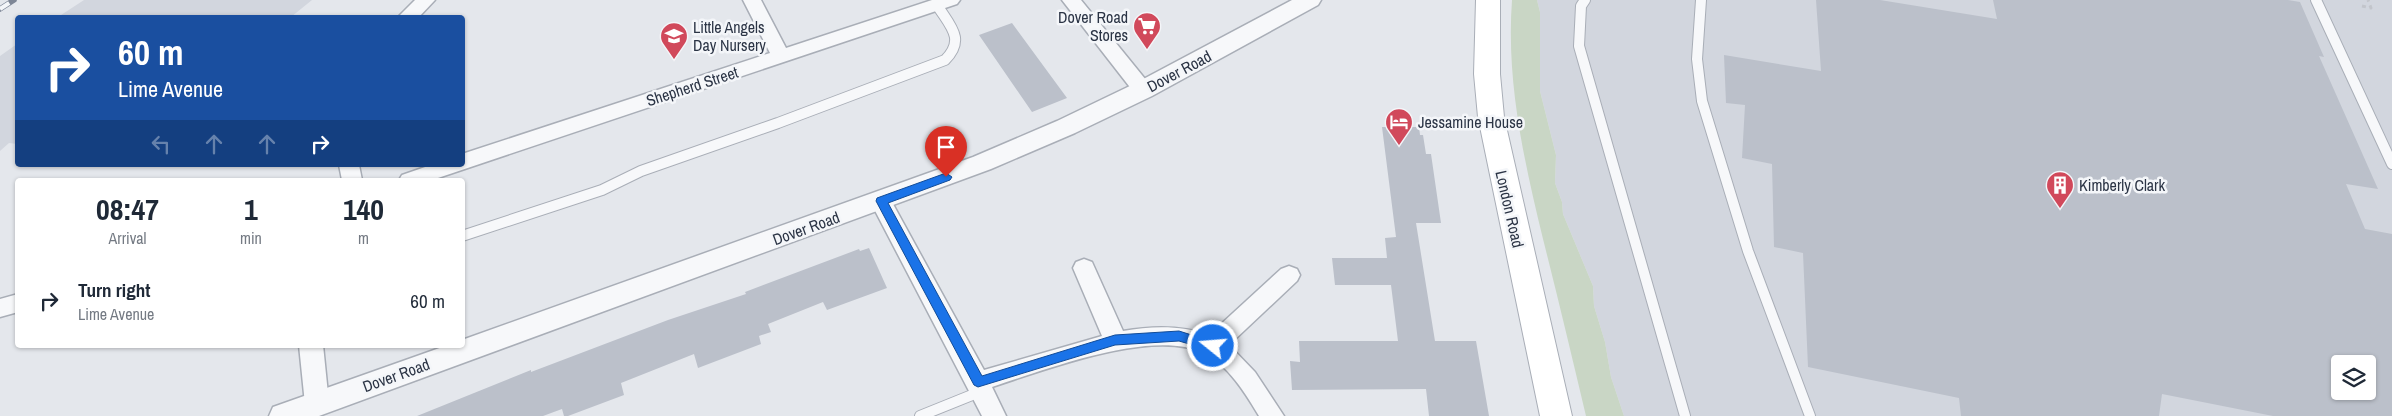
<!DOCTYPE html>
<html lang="en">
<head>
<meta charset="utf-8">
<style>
	body { margin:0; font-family:"Archivo Narrow",sans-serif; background:#f2f2f3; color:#1f2937; height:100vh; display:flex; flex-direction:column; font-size:19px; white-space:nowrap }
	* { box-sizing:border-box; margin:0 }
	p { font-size:16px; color:#747a83 }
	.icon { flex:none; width:28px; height:28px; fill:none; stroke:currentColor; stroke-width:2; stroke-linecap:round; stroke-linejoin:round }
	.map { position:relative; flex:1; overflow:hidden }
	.drawer { position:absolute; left:15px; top:178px; width:450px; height:170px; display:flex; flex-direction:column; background:#fff; border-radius:5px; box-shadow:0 1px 4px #0004 }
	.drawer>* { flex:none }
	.banner { position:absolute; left:15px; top:15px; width:450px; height:152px; border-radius:5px; box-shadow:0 1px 4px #0004; background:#1a4fa0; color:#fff; overflow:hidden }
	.buttons { position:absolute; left:2331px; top:355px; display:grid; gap:10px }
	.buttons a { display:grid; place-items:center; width:45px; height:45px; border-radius:5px; background:#fff; box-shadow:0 1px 4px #0004; font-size:25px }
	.pin { position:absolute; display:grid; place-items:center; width:42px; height:42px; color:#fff; margin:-51px -21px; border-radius:50% 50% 50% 0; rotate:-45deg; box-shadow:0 0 5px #0007 }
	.pin .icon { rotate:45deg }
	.me { position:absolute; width:55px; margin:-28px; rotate:287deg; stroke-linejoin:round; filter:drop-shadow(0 0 4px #0008) }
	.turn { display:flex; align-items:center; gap:18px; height:105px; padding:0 20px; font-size:22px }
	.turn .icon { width:65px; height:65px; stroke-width:2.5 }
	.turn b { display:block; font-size:35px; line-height:42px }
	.lanes { display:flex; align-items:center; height:48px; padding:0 20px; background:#0003; justify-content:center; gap:25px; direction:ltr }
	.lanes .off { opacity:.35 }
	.eta { display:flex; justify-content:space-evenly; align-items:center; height:85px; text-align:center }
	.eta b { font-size:30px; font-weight:700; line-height:35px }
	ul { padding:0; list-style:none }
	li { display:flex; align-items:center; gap:15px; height:75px; padding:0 20px }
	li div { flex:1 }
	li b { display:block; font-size:19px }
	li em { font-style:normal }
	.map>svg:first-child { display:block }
	.built { fill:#d2d6de; fill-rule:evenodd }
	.green { fill:#c9d6c5 }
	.building { fill:#bbc0ca; fill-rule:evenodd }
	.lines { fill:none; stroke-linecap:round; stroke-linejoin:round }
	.service-casing { stroke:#a9aeb7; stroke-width:12 }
	.minor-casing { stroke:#a9aeb7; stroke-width:3 }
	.tertiary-casing { stroke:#a9aeb7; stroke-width:3 }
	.secondary-casing { stroke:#a9aeb7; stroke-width:2 }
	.path { stroke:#c2c5cb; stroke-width:3; stroke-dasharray:4 4; stroke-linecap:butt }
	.service { stroke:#f7f8fa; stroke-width:10 }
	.minor { fill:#f7f8fa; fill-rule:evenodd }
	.tertiary { fill:#f7f8fa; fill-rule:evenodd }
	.secondary { fill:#fff; fill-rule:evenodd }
	.rail-casing { stroke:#7d8696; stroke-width:5.5 }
	.rail { stroke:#f4f6f9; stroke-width:4; stroke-dasharray:11; stroke-linecap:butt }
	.route { fill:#1a73e8; stroke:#114b97 }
	.labels { text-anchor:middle; stroke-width:5; stroke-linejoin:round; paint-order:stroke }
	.poi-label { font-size:16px; fill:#2b3445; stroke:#f4f6f9; text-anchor:start }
	.street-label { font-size:16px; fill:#2b3445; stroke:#f4f6f9 }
</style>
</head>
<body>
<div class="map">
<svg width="2392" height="416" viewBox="0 0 2392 416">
	<rect width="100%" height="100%" fill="#e4e7ec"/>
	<path class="built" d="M84 0H312L291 17H58Z
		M1537 0H2392V416H1624L1611 377 1605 342 1594 306 1593 286 1563 214 1562 202 1555 183 1556 155 1540 91V12ZM2340 364H2368V391H2340Z
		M17 44V144L9 143 0 151V56Z"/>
	<path class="green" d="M1512 0H1537L1540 12V91L1556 155 1555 183 1562 202 1563 214 1593 286 1594 306 1605 342 1611 377 1624 416H1586C1572 357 1558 298 1543 239 1524 160 1506 82 1512 0Z"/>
	<path class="building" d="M1816 0H1880L1997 19 1993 0H2288L2300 2 2324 57 2319 56 2378 189 2346 184 2365 229 2392 234V416H2273L2162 394 2159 416H1961L1959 398 1808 367 1803 253 1774 247 1772 164 1742 158 1745 105 1726 103 1724 55 1821 71ZM2340 364H2368V391H2340Z
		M1012 23 1067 98 1032 112 979 35Z
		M1382 127H1419L1420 135H1423L1426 154H1431L1441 223H1416L1435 341H1476L1489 416H1429L1426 389 1292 390 1290 361 1300 362 1299 341H1398L1391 285H1335L1332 258H1387L1385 238 1396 237Z
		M869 248 887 288 827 310 823 302 768 324 771 332 759 336 761 344 698 368 694 354 621 383 624 395 568 416H564L562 409 543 416H417L531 370V372L668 320 746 294 745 292 859 249 860 251Z"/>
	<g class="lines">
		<g class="service-casing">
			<path id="service" d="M1585 0 1581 6 1579 46 1685 416
				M1701 0 1697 59 1702 101 1748 251 1810 416
				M2316 0 2392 164
				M462 236 602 190 641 171 778 123 945 60C966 39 950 26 937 5
				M920 416 982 391"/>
		</g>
		<g class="minor-casing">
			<path id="minor" d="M415 0H435L418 18H397Z
				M743 0H761L786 48 932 0H960L957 4 432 180H399L402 175 431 165H462V154L770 53Z
				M1062 0H1081L1150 85 1153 90 1150 95 1143 97 1136 95Z
				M339 165H359L362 180H342Z
				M881 193 888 195 984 370 1102 336 1073 268 1076 262 1084 259 1092 262 1123 331C1152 326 1181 325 1209 335L1281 269 1289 266 1297 269 1300 275 1297 281 1229 345 1255 372 1284 416H1259C1246 394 1228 365 1204 353 1152 328 1045 370 992 387L1006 416H982L870 201 874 195Z
				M18 294V312L0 317V299Z
				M299 345H323L329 404 326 411 317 414 308 411 305 404Z"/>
		</g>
		<g class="tertiary-casing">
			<path id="tertiary" d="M1292 0H1321L1318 5 1152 96 1075 133 991 169 319 416H269L273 407 448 345H462V340L973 157 1057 121 1134 84Z"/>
		</g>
		<g class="secondary-casing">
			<path id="secondary" d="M1476 0H1500V74L1504 117 1572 416H1540L1478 117 1474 74Z"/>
		</g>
		<path class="path" d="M2362 6 2371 8 2368 0"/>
		<use href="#service" class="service"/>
		<use href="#minor" class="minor"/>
		<use href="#tertiary" class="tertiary"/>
		<use href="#secondary" class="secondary"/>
		<g class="rail-casing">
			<path id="rail" d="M0 9 14 0"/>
		</g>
		<use href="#rail" class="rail"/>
	</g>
	<path class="route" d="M946 173 952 177 950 180 888 203 982 376 1115 335 1179 331 1217 343 1219 346 1217 350 1213 351 1179 341 1115 345 978 387 974 385 876 201 877 198Z"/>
	<defs>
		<g id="supermarket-pin" transform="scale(1.4375)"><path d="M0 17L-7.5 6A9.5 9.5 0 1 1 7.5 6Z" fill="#d1495b" stroke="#f4f6f9"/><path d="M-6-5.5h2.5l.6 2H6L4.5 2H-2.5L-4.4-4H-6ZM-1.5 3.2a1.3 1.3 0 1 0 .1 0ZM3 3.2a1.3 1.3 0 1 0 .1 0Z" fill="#fff"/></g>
		<g id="school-pin" transform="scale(1.4375)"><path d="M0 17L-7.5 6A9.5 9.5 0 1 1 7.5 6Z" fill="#d1495b" stroke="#f4f6f9"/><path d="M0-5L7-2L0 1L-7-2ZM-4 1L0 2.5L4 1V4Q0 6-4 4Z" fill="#fff"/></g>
		<g id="hotel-pin" transform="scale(1.4375)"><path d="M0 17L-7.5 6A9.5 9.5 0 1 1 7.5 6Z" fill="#d1495b" stroke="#f4f6f9"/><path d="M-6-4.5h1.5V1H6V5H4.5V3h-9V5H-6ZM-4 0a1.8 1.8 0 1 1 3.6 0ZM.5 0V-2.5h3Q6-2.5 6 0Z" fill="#fff"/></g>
		<g id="building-pin" transform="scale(1.4375)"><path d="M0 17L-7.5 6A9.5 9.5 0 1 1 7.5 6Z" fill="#d1495b" stroke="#f4f6f9"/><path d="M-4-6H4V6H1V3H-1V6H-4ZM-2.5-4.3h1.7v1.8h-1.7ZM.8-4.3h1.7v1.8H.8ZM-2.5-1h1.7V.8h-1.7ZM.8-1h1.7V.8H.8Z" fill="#fff"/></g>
	</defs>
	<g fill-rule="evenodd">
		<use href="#supermarket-pin" x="1147" y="26"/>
		<use href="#school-pin" x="674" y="36"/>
		<use href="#hotel-pin" x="1399" y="122"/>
		<use href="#building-pin" x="2060" y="185"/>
	</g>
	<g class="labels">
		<g class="poi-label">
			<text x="1128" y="23" text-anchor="end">Dover Road<tspan x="1128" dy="18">Stores</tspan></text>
			<text x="693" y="33">Little Angels<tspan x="693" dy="18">Day Nursery</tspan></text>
			<text x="1418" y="128">Jessamine House</text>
			<text x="2079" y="191">Kimberly Clark</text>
		</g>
		<g class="street-label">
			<text transform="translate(1179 71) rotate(-28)" y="6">Dover Road</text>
			<text transform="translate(692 86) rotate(-18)" y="6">Shepherd Street</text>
			<text transform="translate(1510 209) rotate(77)" y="6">London Road</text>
			<text transform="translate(806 228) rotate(-20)" y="6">Dover Road</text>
			<text transform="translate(396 375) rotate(-20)" y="6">Dover Road</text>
		</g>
	</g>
</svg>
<div class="buttons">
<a><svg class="icon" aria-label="layers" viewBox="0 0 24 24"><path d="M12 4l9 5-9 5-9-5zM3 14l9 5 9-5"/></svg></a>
</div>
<div class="pin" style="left:946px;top:177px;background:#d93025"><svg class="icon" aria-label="arrive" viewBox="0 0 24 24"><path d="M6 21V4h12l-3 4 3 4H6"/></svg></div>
<svg class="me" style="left:1213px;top:346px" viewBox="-20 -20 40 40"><circle r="17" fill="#1a73e8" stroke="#fff" stroke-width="3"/><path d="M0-11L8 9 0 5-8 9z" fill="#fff"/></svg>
<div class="banner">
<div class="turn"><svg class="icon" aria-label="right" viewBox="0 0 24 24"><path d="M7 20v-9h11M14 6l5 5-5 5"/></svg><div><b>60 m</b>Lime Avenue</div></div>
<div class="lanes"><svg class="icon off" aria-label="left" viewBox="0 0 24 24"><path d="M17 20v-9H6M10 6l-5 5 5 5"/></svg><svg class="icon off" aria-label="ahead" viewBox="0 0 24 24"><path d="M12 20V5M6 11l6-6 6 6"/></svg><svg class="icon off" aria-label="ahead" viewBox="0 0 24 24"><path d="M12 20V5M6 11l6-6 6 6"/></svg><svg class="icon" aria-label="right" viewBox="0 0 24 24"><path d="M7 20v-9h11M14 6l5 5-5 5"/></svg></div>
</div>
<section class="drawer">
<div class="eta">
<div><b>08:47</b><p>Arrival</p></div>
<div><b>1</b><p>min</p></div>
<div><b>140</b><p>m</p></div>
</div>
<ul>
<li><svg class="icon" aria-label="right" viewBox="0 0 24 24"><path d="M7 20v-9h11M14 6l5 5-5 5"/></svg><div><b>Turn right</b><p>Lime Avenue</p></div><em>60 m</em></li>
</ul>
</section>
</div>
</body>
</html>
